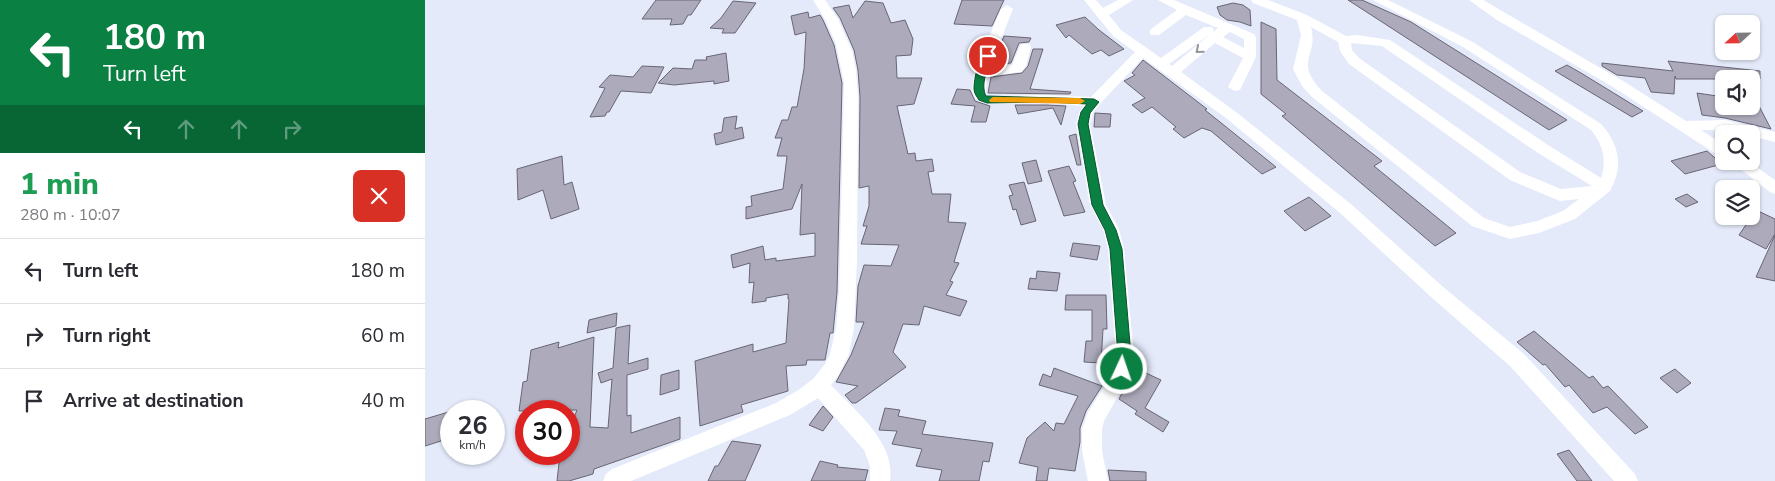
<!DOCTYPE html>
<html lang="en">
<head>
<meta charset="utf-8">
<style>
	body { margin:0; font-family:"Nunito Sans",sans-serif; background:#f2f2f3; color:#2b2b33; height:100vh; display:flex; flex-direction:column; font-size:19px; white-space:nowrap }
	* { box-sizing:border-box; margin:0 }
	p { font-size:16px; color:#7c7c81 }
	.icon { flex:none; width:28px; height:28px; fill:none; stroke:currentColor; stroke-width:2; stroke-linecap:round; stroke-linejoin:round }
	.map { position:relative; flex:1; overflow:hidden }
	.side { display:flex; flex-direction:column; background:#fff; width:425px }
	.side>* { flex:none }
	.top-card { background:#0b8043; color:#fff; overflow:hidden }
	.needle { width:32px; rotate:248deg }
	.tools { position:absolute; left:1290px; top:15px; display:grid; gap:10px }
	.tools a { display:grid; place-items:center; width:45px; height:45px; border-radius:8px; background:#fff; box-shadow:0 1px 4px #0004; font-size:25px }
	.speed { position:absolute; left:15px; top:400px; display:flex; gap:10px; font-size:25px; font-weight:700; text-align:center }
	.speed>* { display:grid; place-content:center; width:65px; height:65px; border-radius:50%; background:#fff; box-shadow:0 1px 4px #0004; line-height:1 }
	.speed small { font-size:12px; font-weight:400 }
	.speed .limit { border:8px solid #d22; background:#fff; color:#111 }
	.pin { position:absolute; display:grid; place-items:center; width:42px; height:42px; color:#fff; margin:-21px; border:2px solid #fff; border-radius:50%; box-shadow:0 1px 5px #0007 }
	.me { position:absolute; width:55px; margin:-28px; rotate:3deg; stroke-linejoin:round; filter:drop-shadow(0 0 4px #0008) }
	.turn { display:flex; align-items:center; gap:18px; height:105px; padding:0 20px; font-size:22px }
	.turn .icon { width:65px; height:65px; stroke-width:2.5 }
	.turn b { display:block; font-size:35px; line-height:42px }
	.lanes { display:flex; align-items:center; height:48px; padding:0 20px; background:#0003; justify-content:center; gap:25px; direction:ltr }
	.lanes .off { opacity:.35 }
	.round { display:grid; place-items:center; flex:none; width:52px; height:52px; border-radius:8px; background:#f2f2f3 }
	.head { display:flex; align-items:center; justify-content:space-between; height:85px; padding:0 20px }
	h1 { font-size:30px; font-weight:800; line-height:38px; color:#1e9e55 }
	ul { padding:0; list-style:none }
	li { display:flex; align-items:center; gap:15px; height:65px; padding:0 20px; border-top:1px solid #e1e1e2 }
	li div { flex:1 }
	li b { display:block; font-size:19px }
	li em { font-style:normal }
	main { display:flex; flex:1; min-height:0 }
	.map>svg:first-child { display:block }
	.building { fill:#adabbb; stroke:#686675 }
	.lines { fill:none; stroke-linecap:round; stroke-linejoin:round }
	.minor { fill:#fff; fill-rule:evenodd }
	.oneway { stroke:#959698 }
	.route { fill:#0b8043; stroke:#07532c }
	.slow { fill:#f59e0b }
</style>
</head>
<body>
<main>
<section class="side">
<div class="top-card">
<div class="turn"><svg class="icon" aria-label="left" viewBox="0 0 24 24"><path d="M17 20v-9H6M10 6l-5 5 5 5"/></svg><div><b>180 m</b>Turn left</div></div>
<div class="lanes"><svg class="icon" aria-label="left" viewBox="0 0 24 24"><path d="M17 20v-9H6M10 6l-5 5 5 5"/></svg><svg class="icon off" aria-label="ahead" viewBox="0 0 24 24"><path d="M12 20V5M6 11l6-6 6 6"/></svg><svg class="icon off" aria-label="ahead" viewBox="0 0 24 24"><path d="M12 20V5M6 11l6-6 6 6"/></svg><svg class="icon off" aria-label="right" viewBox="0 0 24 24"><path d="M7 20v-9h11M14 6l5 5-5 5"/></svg></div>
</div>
<div class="head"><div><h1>1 min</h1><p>280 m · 10:07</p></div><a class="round" style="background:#d93025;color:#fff"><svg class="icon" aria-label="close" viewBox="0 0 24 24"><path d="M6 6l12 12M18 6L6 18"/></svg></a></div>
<ul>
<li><svg class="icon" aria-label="left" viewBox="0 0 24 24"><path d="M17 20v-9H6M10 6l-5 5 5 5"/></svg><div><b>Turn left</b></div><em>180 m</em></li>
<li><svg class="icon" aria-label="right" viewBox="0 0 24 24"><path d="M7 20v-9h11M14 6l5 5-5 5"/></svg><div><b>Turn right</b></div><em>60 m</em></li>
<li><svg class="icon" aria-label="arrive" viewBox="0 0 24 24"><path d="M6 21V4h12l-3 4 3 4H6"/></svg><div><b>Arrive at destination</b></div><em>40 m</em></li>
</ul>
</section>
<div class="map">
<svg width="1350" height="481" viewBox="0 0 1350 481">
	<rect width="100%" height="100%" fill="#e4eafa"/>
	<path class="building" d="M231 0H276L266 15H263L258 24 245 25 247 19H217Z
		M537 0H579L567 26 529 24Z
		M923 0H937L986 22 1142 120 1124 130Z
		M308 1 331 3 310 33H297L299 29 285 28 296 18Z
		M440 1 458 3 466 23 480 20 488 39 486 55 471 56 472 78H497L489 104 472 106 483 154 490 153 491 161 507 159 509 171 503 172 507 194H526L523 222 541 223 529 262 534 263 525 281 528 282 521 295 542 301 535 316 499 306 494 325 478 324 468 352 481 367 431 403H427L420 395 433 386 411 382 426 355 439 322H431L433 286 439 265 466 266 474 245 436 244 442 226H438L444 206V186L434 188 435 97 433 70 429 50 415 18 408 8 424 5 428 18Z
		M808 3 818 5 825 10 826 26 815 22 802 20 795 15 792 7Z
		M383 12 384 18 395 15 398 20 409 45 417 83 412 292 408 333H405L400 360H382L381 365 361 366 363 391 316 405 318 412 275 426 270 361 328 344V352L361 343 364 299H363V294L341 298V301L327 303 329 282 324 283 325 263 308 268 306 255 338 246 340 260 351 258V261L390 256V233L375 235 377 184 367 209 321 219V207L327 206 326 196 358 189 362 156H352L357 138H350L357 120H363L367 107H372L379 69 381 32 370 35 366 16Z
		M660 17 674 30 699 49 684 56 676 50 667 54 644 35 641 38 631 25Z
		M836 22 851 29 852 80 957 161 949 166 1031 233 1010 246 857 116 861 114 836 94Z
		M579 36 606 38 604 42 594 43 586 63 568 65Z
		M608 49H618L605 89 646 92 645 94 563 93 566 77 597 73 603 66Z
		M301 53 304 81 289 84V81L249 85 233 83 248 68 267 69 270 60H282L281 57Z
		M718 60 782 109 780 110 851 167 837 174 786 131 777 128 759 138 748 129 751 127 727 107 717 113 707 105 720 98 699 81 710 75 707 73Z
		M1243 61 1335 71V79H1251L1250 76 1249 94 1226 92 1220 78 1192 75 1177 66V63L1248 71Z
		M1142 65 1156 73 1218 111 1207 117 1130 71Z
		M217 66 239 67 226 93 196 91 184 112H182L180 116 165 117 180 88 174 87 185 75 208 77Z
		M532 89 545 90 550 101 565 106 561 122H546L550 106 526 104Z
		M1272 93 1299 97V106H1334L1346 129 1300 118 1277 115Z
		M590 105H622L641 106 636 125 628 108 593 114Z
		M670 113 686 114 685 127H669Z
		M312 116 310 129 317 127 319 138 291 145 289 134 297 132 299 118Z
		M651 134 656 165H652L644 136Z
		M1282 151 1297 164 1260 174 1246 161Z
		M137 156 139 185 147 182 154 209 126 219 118 190 93 200 92 169Z
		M611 160 617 181 603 184 597 163Z
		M644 166 651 181 648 182 660 212 639 216 623 171Z
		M599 182 611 221 596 225 591 209 588 210 584 196 588 195 584 185Z
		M1262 194 1273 202 1261 207 1250 199Z
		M884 197 906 216 880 231 859 211Z
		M1331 210 1350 219V234L1341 249 1314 235Z
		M1350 235V281L1331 277Z
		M648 243 675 246 672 260 645 256Z
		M612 271 635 273 632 291 603 289 605 278 611 279Z
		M641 295H681L682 329H678L676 363 659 362 661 341H667V310H640Z
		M192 313 191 326 162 333 164 320Z
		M205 325 203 364 223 358V369L202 375V416L206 415V433L255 417V439L169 469 168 474 144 481H132L135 454H144L147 432H144V430L152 410 94 411 98 382 102 381 106 350 134 342 133 348 169 337 165 427 183 428 187 379 176 383 173 373 188 368 191 328Z
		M1109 331 1164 378 1168 376 1178 388 1183 386 1223 427 1210 434 1182 407 1168 413 1144 385 1140 387 1120 364 1118 365 1092 342Z
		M629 368 677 386 661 411 655 428V442L650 471 624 468 622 481H611L613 467 594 463 602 438 620 422 629 431 631 423 639 424 653 396 614 385 618 374 626 377Z
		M710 368 736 380 720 408 744 422 738 432 710 414 712 411 694 399Z
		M1250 369 1266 383 1252 393 1235 378Z
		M254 370V389L235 395 236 375Z
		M398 406 408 417 398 431 384 425Z
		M460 408 475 410 473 416 501 421 497 434 568 443 564 462 558 461 554 481H514L517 470 491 466 497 449 467 444 472 431 454 430Z
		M27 411 24 426 18 428 16 441 0 446V419Z
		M307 441 336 445 320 481H283L290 466H293Z
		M1144 450 1167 481H1152L1132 454Z
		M395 461 413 465 412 467 443 470 440 481H386Z
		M683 470 721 472V481H685Z"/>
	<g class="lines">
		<path class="minor" d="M388 0H400L413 19 427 51 431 70 433 97 432 260 429 328 424 354 413 376 406 385C430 411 471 442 465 481H445V466L439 450 393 398 365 415 206 481H178L181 474 187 469 351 403 375 389 389 378 400 364 405 354 411 328 414 292 419 83 411 44 400 19Z
			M659 0H671L678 8 693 0H708L684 15 696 30 736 58 779 27H787L789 30 787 33 744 64 747 66 793 28 761 15 734 35H726L724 32 726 29 752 10 733 0H749L829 34 831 37V57L815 90 810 91 803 87 818 58 790 43 756 72 811 112 927 205 1017 286 1099 354 1210 474 1213 481H1189L1085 366 1005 296 915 213 801 118 718 58 674 105 668 113 665 124 681 205 694 229 699 249 709 356 701 382 679 421 677 429V451L683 481H663L657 451V429L663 412 684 379 691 356 683 249 678 229 665 205 651 124 654 112 659 106 622 103 562 104 551 99 547 92 549 72 576 9 582 5 588 9 565 67 587 65 596 44H604L606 47 601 66 596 72 562 76 561 94 564 96 622 95 666 97 710 52 688 36ZM805 32 819 39V48L798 37Z
			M826 0H843L882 15 921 36 932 35 965 40 1123 145 1176 178C1182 159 1178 145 1166 130L1038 47 948 0H963L1046 41 1176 124C1194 144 1199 166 1185 191L1150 219 1114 233 1085 239 1047 226 887 97 877 86 868 69 876 35 872 20 828 3ZM886 27 913 42 915 51 924 64 1085 180 1135 201 1154 199 1138 211 1112 221 1085 227 1059 218 897 91C868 60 894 57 886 27ZM926 43 957 46 1113 153 1167 186 1136 189 1095 172 934 58 927 50Z
			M1044 0H1058L1198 81 1261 121 1300 120 1350 132V142L1326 136V134L1300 130H1276L1299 145V157L1294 156 1188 87 1072 20Z
			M1305 161H1323L1350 180V194L1345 192Z"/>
	</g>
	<defs><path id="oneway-chevron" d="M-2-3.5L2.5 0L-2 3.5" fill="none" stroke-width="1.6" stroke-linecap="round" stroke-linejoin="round" transform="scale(1.25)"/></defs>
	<use class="oneway" href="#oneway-chevron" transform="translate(774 50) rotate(140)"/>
	<path class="route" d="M563 53 567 56C563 68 555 84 561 96L669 99 674 102 665 113 663 124 678 205 691 230 697 249 706 356 702 373 697 374 693 373 691 369 693 356 685 249 680 230 667 205 653 124 656 112 662 104 622 102 562 103 554 100C552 97 549 93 549 89 549 79 553 57 563 53Z"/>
	<path class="slow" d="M568 97 655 98 660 101 655 104 565 102 564 100Z"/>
</svg>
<div class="tools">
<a><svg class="needle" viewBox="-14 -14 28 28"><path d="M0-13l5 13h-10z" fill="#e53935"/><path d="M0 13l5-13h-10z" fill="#7c7c81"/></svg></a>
<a><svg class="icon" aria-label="sound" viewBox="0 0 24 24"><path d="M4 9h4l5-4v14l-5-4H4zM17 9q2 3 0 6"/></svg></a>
<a><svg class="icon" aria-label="search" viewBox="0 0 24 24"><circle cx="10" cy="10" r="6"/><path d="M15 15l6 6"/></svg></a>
<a><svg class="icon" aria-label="layers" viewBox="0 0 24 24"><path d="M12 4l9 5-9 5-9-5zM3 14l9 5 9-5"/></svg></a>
</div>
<div class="speed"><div>26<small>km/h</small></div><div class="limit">30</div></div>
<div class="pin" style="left:563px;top:56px;background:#d93025"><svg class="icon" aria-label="arrive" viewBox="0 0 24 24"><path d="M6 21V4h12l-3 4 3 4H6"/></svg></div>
<svg class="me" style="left:697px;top:369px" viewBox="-20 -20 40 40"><circle r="17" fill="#0b8043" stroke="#fff" stroke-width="3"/><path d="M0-11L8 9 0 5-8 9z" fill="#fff"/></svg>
</div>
</main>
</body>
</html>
